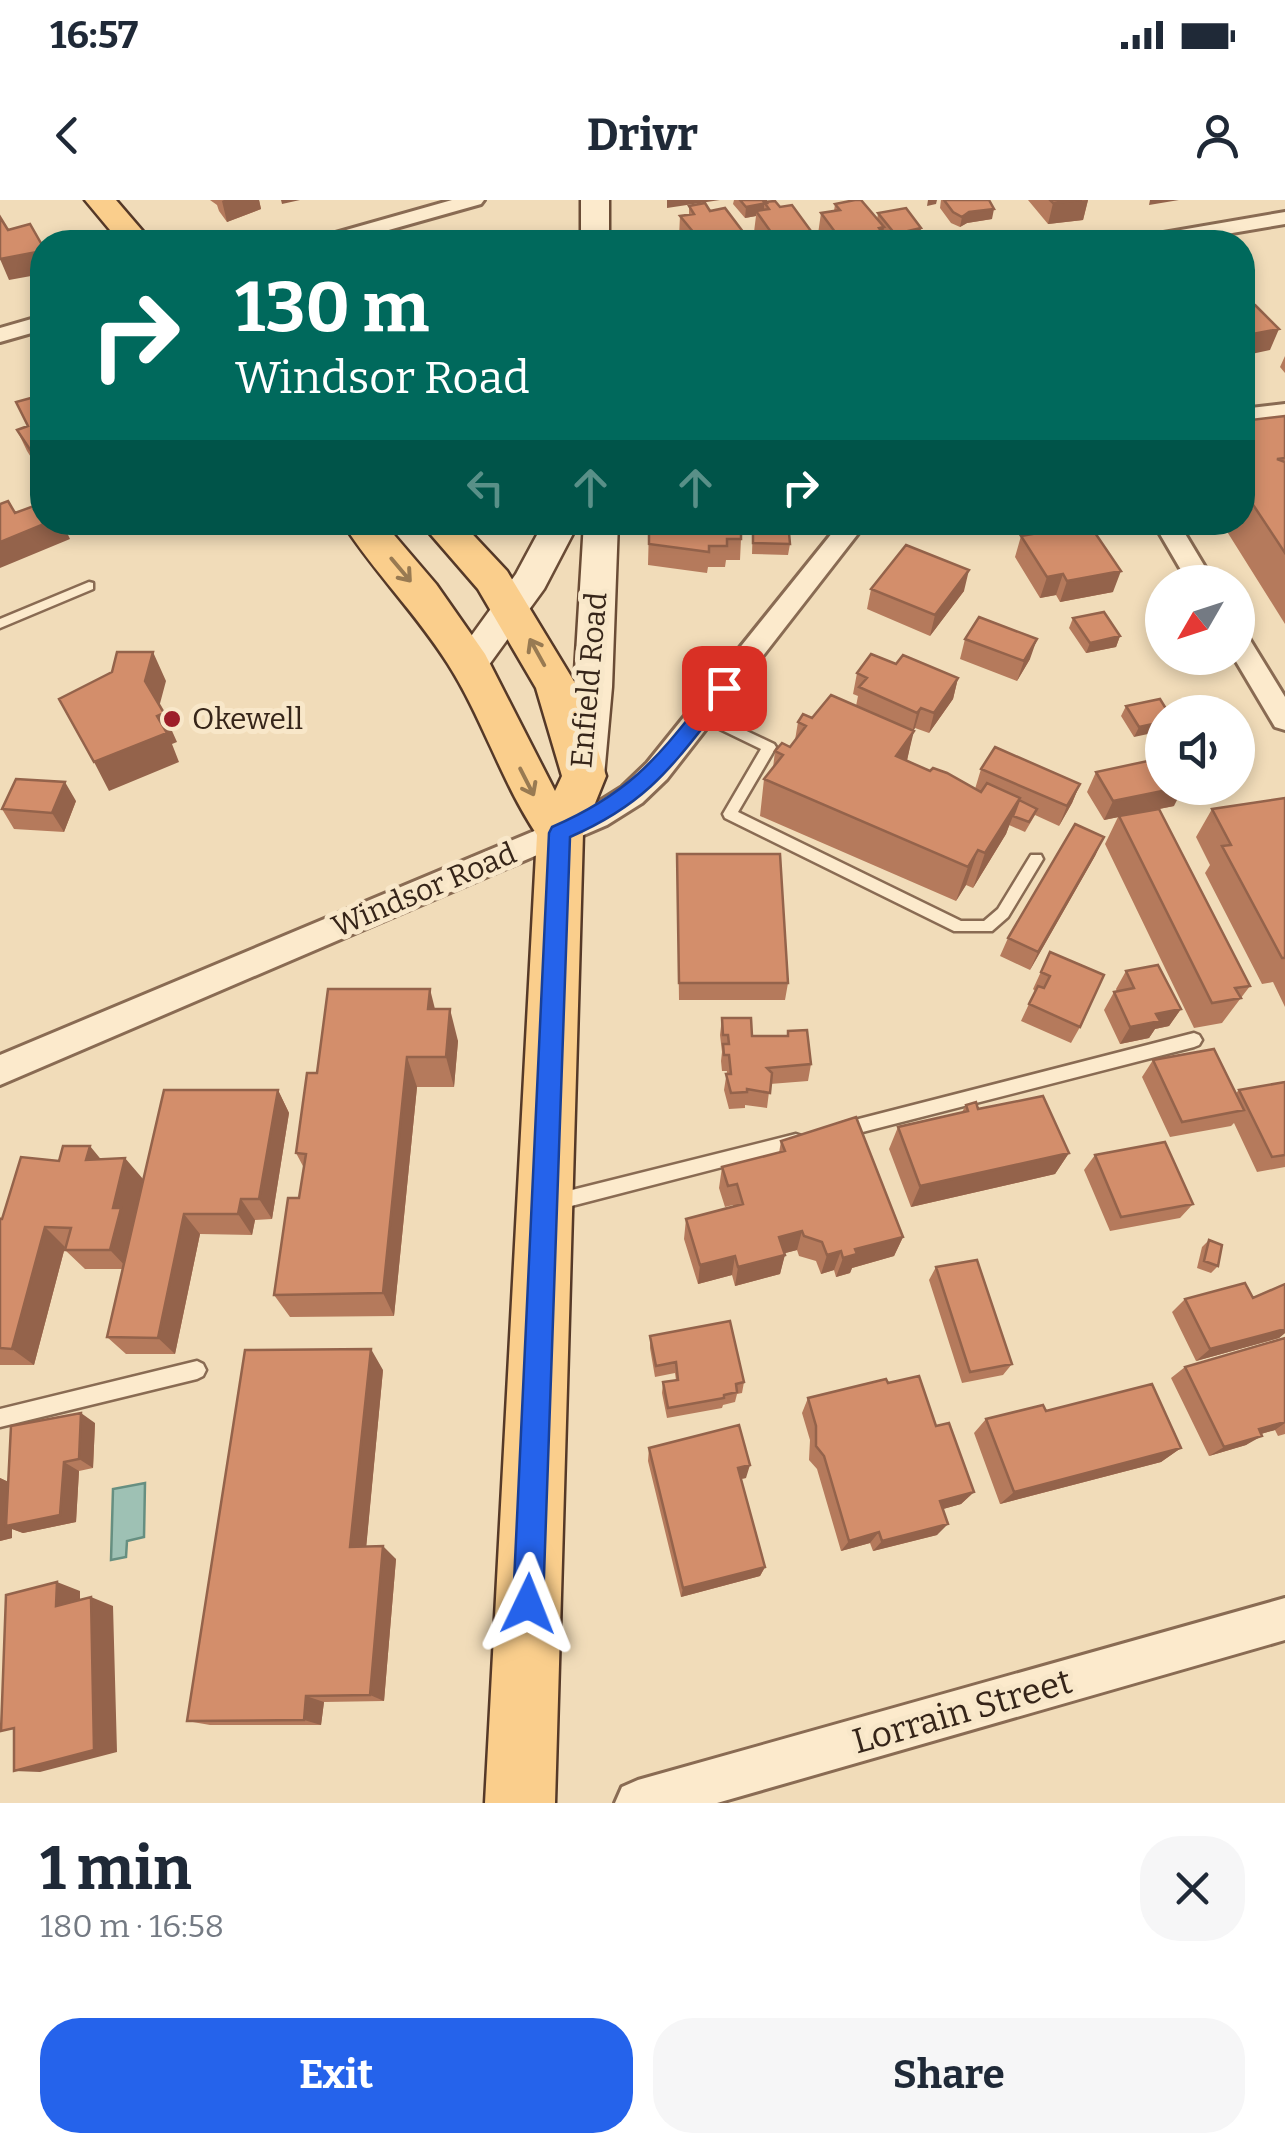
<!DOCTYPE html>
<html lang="en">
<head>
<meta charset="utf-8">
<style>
	body { margin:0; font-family:Bitter,serif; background:#f6f6f7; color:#1f2937; height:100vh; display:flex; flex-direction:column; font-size:38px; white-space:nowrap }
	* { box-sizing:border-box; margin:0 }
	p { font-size:32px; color:#747a83 }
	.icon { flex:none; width:55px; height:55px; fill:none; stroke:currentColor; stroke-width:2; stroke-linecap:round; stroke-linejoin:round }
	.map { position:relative; height:1603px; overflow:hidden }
	.details { display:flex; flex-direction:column; background:#fff; flex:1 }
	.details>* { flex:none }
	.hud { position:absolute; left:30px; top:30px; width:1225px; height:305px; border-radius:40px; box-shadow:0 5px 15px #0003; background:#00695c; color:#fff; overflow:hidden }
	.needle { width:65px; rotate:231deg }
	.fabs { position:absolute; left:1145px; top:365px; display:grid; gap:20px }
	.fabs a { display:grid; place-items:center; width:110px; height:110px; border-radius:50%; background:#fff; box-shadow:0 5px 15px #0003; font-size:50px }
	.pin { position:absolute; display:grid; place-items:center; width:85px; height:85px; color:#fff; margin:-42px; border-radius:20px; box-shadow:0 5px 15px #0006 }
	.me { position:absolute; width:110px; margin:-55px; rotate:2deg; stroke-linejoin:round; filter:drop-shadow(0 0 8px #0008) }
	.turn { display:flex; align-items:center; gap:35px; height:210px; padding:0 40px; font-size:45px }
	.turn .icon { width:130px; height:130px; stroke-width:2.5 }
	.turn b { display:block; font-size:70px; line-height:85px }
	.lanes { display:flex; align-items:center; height:95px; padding:0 40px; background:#0003; justify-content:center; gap:50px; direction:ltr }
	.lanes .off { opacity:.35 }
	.round { display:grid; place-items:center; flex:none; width:105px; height:105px; border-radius:40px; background:#f6f6f7 }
	.summary { display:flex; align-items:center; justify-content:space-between; height:170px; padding:0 40px }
	h1 { font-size:60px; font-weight:700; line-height:75px }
	.cta { display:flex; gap:20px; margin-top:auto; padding:20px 40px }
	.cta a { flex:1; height:115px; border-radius:40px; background:#2563eb; color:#fff; font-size:40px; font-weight:700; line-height:115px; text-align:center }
	.cta a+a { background:#f6f6f7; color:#1f2937 }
	.status { display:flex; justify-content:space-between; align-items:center; height:70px; padding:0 50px; background:#fff; direction:ltr }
	.status svg { height:28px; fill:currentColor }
	header { display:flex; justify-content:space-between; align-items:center; height:130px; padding:0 40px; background:#fff; font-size:45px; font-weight:700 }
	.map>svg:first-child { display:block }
	.water { fill:#9ec1b4; stroke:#668f81; stroke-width:2.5 }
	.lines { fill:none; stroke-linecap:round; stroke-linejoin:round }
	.service-casing { stroke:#896b53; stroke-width:5 }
	.minor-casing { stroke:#896b53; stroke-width:6 }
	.secondary-casing { stroke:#6a4c36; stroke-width:5 }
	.primary-casing { stroke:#553928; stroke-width:5 }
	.service { fill:#fceacc; fill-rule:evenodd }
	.minor { fill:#fceacc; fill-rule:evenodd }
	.secondary { fill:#fceacc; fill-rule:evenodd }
	.primary { fill:#face8c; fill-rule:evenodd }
	.wall { fill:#b57a5c }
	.shaded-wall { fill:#94634b }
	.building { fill:#d38e6b; stroke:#94634b; stroke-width:2.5 }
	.oneway { stroke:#987a52 }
	.route { fill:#2563eb; stroke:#184099; stroke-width:2.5 }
	.poi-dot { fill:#9d1e29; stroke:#f8e7c9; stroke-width:4 }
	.labels { text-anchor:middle; stroke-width:10; stroke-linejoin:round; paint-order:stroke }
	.street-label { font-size:30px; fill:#362519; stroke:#f8e7c9 }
	.poi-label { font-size:30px; fill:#362519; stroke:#f8e7c9; text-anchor:start }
	.near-street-label { font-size:35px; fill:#362519; stroke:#f8e7c9 }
</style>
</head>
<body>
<div class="status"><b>16:57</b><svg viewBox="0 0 49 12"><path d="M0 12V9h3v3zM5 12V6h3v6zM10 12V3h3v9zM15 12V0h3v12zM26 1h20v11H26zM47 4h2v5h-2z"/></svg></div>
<header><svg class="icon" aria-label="back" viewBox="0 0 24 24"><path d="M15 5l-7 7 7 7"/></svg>Drivr<svg class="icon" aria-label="person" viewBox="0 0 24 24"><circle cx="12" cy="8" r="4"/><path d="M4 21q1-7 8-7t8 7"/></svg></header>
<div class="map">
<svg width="1285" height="1603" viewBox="0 0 1285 1603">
	<rect width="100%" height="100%" fill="#f1dcb9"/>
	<path class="water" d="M145 1283 144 1337 127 1341 126 1357 111 1360 113 1289Z"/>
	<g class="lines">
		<g class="service-casing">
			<path id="service" d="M89 382 93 383V389L0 428V419Z
				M702 510 774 544 776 547 738 612 961 721H984L998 709 1031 655H1041L1043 659 1008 717 992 731H954L725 618 723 614 761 549 697 518 696 515Z
				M1194 833 1199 835 1202 840 1199 845 1194 847 843 937 837 935 835 930 837 925 843 923Z
				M796 934 802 936 804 941 802 946 796 948 552 1011 546 1008 544 1003 546 998 552 995Z
				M197 1161 203 1164 206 1170 203 1176 197 1179 0 1227V1209Z"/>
		</g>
		<g class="minor-casing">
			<path id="minor" d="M452 0H484L481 4 346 42H315L318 38Z
				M1285 12V24L1179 42H1136L1146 36Z
				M42 116V130L0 142V128Z
				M1285 204V218L1242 223V209Z
				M841 322H867L667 579 642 603 607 625 0 885V855L587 609 622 587 647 563Z
				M1153 322H1178L1214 382H1188Z
				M1238 433 1247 435 1285 497V530L1275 527 1234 458H1238Z
				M1285 1398V1440L717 1603H615L622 1587 638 1580Z"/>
		</g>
		<g class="secondary-casing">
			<path id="secondary" d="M581 0H609V33L617 42 585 41 581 35Z
				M544 322H579L544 389 483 473 470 477 457 473 451 464 516 374Z
				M584 322H618L612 487 604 576 598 587 584 591 570 587 564 576 574 487Z"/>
		</g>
		<g class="primary-casing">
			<path id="primary" d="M85 0H116L152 42H120Z
				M342 322H383L436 384 485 454 555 591 562 576 536 488 478 389 420 322H461L507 371 578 488 606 576 583 633 555 1603H485L537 635C501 581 483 519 448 464 416 413 373 371 342 322Z"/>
		</g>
		<use href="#service" class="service"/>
		<use href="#minor" class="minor"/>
		<use href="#secondary" class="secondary"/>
		<use href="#primary" class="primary"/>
	</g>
	<path class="wall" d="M210 0H259L261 9 227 22 219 11 217 5Z
		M734 0H765L780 7 819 42H761L754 32 756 16 745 18 733 4Z
		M941 0H989L992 19 967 23 960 27 951 23 940 8Z
		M1028 0H1088L1083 20 1048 24Z
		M835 4 877 20 878 13 920 39 904 42H892L883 32 882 42H825L818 34 821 13 834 11Z
		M689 6 710 11 750 42H683L679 37 680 16 689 15Z
		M1285 156V173L1280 167Z
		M42 195V272L41 273 27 251 17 230 27 226 16 202Z
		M1285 216V424L1221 322H1242V221Z
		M753 322 790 344 788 355 752 354Z
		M649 326 741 339 740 360H726L725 367H708L707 373 648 365Z
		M1021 336 1113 392 1060 402 1056 395 1040 398 1015 357Z
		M871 389 964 391 930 436 867 409Z
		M1073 418 1120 436 1116 447 1086 453 1069 428Z
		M965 439 1030 459 1017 481 960 459Z
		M896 464 958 478 953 499 929 533 915 528 913 531 907 561 975 589 981 569 1080 584 1072 603 1059 626 1035 615 1025 632 1009 625 1006 634 973 688 966 685 956 701 760 616 764 579 773 568 775 551 790 547 795 540 798 522 856 506 858 496 853 494 857 473Z
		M1126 506 1168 512 1134 537 1121 516Z
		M1162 549V588L1174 606 1149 611 1250 786 1222 823 1194 828 1105 644 1118 617 1104 620 1087 592 1096 572 1158 559Z
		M1285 598V807L1273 782 1262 784 1205 673 1210 665 1196 637 1212 609Z
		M76 601 64 632 14 629 2 609Z
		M1104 637 1095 656 1030 770 1000 756 1008 738Z
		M677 654 788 783 785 800H679Z
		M1050 752 1080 827 1071 843 1021 821 1035 791 1033 789Z
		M1126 771 1181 809 1169 826 1155 829 1149 838 1120 844 1104 810 1114 792H1117L1116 789Z
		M435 809 458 841 454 887H417L394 1116 290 1117 274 1095 299 998 304 968 296 953 317 873Z
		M722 818 752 836H787L788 831 811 864 808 881 770 884 767 908 745 905V908L729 909 724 890 727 871H722L721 861 722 852 720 835Z
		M1153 860 1236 893 1239 890 1285 882V967L1257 972 1234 923 1231 926 1170 937 1142 877Z
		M278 890 289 913 272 1019 255 1020 252 1035 200 1034 175 1154H126L107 1137 123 1069H85L65 1050V1047L34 1165H0V1017L2 1019 59 961 101 959 143 979 133 1023Z
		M966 905 1069 953 1055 974 911 1007 889 949 898 927 962 912Z
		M781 941 903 1037 894 1056 852 1068 850 1073 836 1077 834 1070 821 1074 816 1061 799 1056 797 1050 785 1053 780 1074 735 1086 732 1075 698 1084 684 1039 686 1019 734 1007 733 1005 725 1007 719 988 722 967 779 953Z
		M1095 955 1193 1004 1180 1018 1110 1031 1084 970Z
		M1209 1040 1218 1066 1211 1073 1197 1068 1202 1047Z
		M936 1067 1012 1164 1003 1175 962 1183 929 1080Z
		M1285 1084V1133L1279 1138 1196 1161 1172 1112 1185 1099 1253 1098Z
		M650 1136 744 1182 742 1193 737 1194 735 1202 723 1205 722 1208 667 1218 662 1193 663 1182 676 1180 675 1173 655 1177 650 1148Z
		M1285 1138V1234L1278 1236 1275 1230 1261 1234 1246 1245 1209 1256 1171 1178 1185 1167Z
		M383 1170 366 1347 396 1359 384 1501 324 1502 321 1525H210L187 1521Z
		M888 1183 936 1226 974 1292 961 1304 943 1309 937 1335 873 1351 870 1343 841 1351 817 1269 809 1260 810 1240 802 1213 808 1198Z
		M1046 1211 1181 1248 1161 1262 1000 1304 974 1233 986 1219Z
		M95 1223 93 1268 79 1271 76 1322 23 1333 12 1329V1338L0 1341V1278L8 1282Z
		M649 1248 746 1278 741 1279 765 1367 760 1376 681 1397 648 1261Z"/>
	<path class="shaded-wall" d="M224 0H259L261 9 227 22 222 1Z
		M281 0H300L282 4Z
		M667 0H720L667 8Z
		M928 0H937L936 4 927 6Z
		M1088 0 1083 20 1048 24 1053 3Z
		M1150 0H1179L1149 5Z
		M764 3V14L756 11V16L745 18 746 7Z
		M994 9 992 19 967 23 960 27 962 17 969 12Z
		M884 27 882 42H837L838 36Z
		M921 28 920 39 904 42H894L895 34Z
		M42 51V74L9 80 0 59Z
		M1279 129 1270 150 1242 156V136Z
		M42 248V272L41 273 31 251Z
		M49 322H62L70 339 0 368V342Z
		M81 322H111L86 334Z
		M969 370 964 391 930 436 935 415Z
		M1121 371 1113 392 1060 402 1067 381Z
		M1063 374 1056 395 1040 398 1047 377Z
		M1120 436 1116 447 1086 453 1090 443Z
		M1037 439 1030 459 1017 481 1024 461Z
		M153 452 166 481 158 511 145 481Z
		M958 478 953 499 929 533 934 513Z
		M921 508 915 528 912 533 917 513Z
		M164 513 177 542 172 544 179 562 109 591 94 562 157 516Z
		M1162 522V531L1134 537 1139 527Z
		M914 531 905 568 896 556Z
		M1252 554 1241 573 1238 574V557Z
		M65 582 76 601 64 632 52 613Z
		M1080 584 1072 603 1059 626 1067 606Z
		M1177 588H1183L1174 606 1104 620 1113 601Z
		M1020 598 1006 634 973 688 985 653Z
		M1104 637 1095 656 1030 770 1038 752Z
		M978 650 966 685 956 701 968 667Z
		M430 789 438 821 428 809Z
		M450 809 458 841 454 887 446 857Z
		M1181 809 1169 826 1155 829 1149 838 1120 844 1130 827 1156 814Z
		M407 857 417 887 394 1116 383 1093Z
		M278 890 289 913 272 1019 259 999Z
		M90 946 108 968 86 960Z
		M1069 953 1055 974 911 1007 920 986Z
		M125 958 143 979 133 1022 138 1029 128 1069 110 1050 113 1008Z
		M241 999 255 1020 252 1035 238 1014Z
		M184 1014 200 1034 175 1154 158 1138Z
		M45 1027 65 1047 34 1165 12 1149Z
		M802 1031 797 1050 774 1056 779 1037Z
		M903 1037 894 1056 852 1068 850 1073 836 1077 843 1058 855 1049Z
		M841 1051 834 1070 821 1074 827 1055Z
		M785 1055 780 1074 735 1086 738 1067Z
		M735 1056 732 1075 698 1084 700 1065Z
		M1285 1128V1133L1279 1138 1196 1161 1210 1149Z
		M371 1149 383 1170 365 1360 350 1347Z
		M81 1213 95 1223 93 1268 79 1259Z
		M1285 1222V1223L1275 1230 1243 1239 1259 1229Z
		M1262 1236 1246 1245 1209 1256 1224 1247Z
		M1181 1248 1161 1262 1000 1304 1014 1292Z
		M64 1262 79 1271 76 1322 23 1333 12 1329V1338L0 1341V1278L13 1284Z
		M750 1265 746 1278 734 1280 738 1268Z
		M974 1292 961 1304 929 1313 940 1301Z
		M948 1324 937 1335 873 1351 882 1341Z
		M879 1332 870 1343 841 1351 849 1341Z
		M383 1346 396 1359 384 1501 370 1495Z
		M765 1367 760 1376 681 1397 683 1388Z
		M57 1382 80 1391V1414L56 1406Z
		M91 1397 113 1406 117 1552 40 1572 14 1571Z
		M306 1496 324 1502 321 1525 304 1520Z"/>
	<path class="building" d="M740 0H765L767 3 746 7Z
		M855 0H861L884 27 879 28 881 31 838 36 821 13 840 10 835 4Z
		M944 0H989L994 9 969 12 962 17 953 12Z
		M1050 0H1082L1053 3Z
		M775 1 780 7 792 5 819 42H778L756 11 769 9 764 2Z
		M705 3 710 11 725 8 750 41 712 42 708 38 699 39 680 16 694 14 689 6Z
		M906 8 921 28 895 34 878 13Z
		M0 17 8 30 30 24 42 45V51L0 59Z
		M1255 105 1279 129 1242 136V106Z
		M42 195V248L31 251 17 230 28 226 16 202Z
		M1285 216V258L1277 259 1285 262V353L1242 288V221Z
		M8 301 15 313 42 303V322H49L0 342V304Z
		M661 322H741V339H727V346H709V352L649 344V326H661Z
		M753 322H788L790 344 753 343Z
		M1089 324 1121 371 1067 381 1063 374 1047 377 1021 336Z
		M906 345 969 370 935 415 871 389Z
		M1104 412 1120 436 1090 443 1073 418Z
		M979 417 1037 439 1024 461 965 439Z
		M117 452H153L145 481 164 513 157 516 167 533 94 562 59 499 112 472Z
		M871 454 896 464 903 455 958 478 934 513 921 508 917 513 859 487 867 478 857 473Z
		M831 495 914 531 896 556 930 571 933 568 947 573 981 592 987 583 1020 598 985 653 978 650 968 667 764 579 783 555 775 551 782 543 790 547 806 526 798 522 803 514 812 518Z
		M1160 499 1168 512H1162V522L1139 527 1126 506Z
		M1217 502 1224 512H1176L1175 511Z
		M1238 532 1252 554 1238 557Z
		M995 547 1080 584 1067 606 981 569Z
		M1162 558V588H1177L1113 601 1096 572Z
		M16 579 65 582 52 613 2 609Z
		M1285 598V758H1282L1222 646 1231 645 1212 609Z
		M1019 600 1037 609 1029 622 1013 616Z
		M1159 609 1250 786 1235 788 1241 798 1212 803 1119 616Z
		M1075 624 1104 637 1038 752 1008 738Z
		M677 654H780L788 783H679Z
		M1050 752 1104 775 1080 827 1029 804 1038 786 1044 788 1050 776 1041 772Z
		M1158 765 1181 809 1156 814 1160 821 1130 827 1114 792 1134 788 1126 771Z
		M328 789H430L428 809H450L446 857H407L383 1093 274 1095 288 998H299L306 954 296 953 307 873H317Z
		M722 818H751L752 836H788V831L807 830 811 864 767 868 772 873 770 893 747 889V892L731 893 726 874H731L729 855H724L723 844H729L728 835H723Z
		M1214 849 1244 910 1182 922 1153 860Z
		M1285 882V955L1272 957 1239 890Z
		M164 890H278L259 999H241L238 1014H184L158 1138 107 1137Z
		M1043 896 1069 953 920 986 898 927 968 911 966 905 976 902 978 909Z
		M856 917 903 1037 855 1049 857 1054 843 1058 841 1051 827 1055 822 1042 804 1036 802 1031 779 1037 785 1055 738 1067 735 1056 700 1065 686 1019 743 1004 737 984 728 986 722 967 785 951 781 941Z
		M1165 942 1193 1004 1121 1017 1095 955Z
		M63 946H90L86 960 125 958 113 1008H121L110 1050H65L71 1028 45 1027 12 1149 0 1148V1019H2L21 957 59 961Z
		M1209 1040 1222 1045 1218 1066 1204 1061Z
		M977 1060 1012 1164 970 1172 936 1067Z
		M1245 1083 1253 1098 1285 1084V1129L1210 1149 1185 1099Z
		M730 1121 744 1182 736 1184 737 1192 724 1195V1198L668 1208 663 1182 678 1180 676 1162 656 1166 650 1136Z
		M1285 1138V1222L1259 1229 1262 1236 1224 1247 1185 1167Z
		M371 1149 350 1347 383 1346 370 1495 306 1496 304 1520 187 1521 245 1150Z
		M919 1176 936 1226 949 1223 974 1292 940 1301 948 1324 882 1341 879 1332 849 1341 824 1256 816 1246V1226L808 1198 886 1179 888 1183Z
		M1152 1184 1181 1248 1014 1292 986 1219 1043 1205 1046 1211Z
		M81 1213 79 1259 64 1262 60 1315 6 1326 11 1226Z
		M739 1225 750 1265 738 1268 765 1367 683 1388 649 1248Z
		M57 1382 56 1406 91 1397 94 1550 14 1571V1528L1 1531 6 1395Z"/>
	<defs><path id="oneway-shaft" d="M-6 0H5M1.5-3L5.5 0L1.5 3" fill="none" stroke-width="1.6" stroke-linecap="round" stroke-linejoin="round" transform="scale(2.5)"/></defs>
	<g class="oneway">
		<use href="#oneway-shaft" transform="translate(401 370) rotate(50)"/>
		<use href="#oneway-shaft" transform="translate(537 452) rotate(-119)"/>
		<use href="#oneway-shaft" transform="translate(527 582) rotate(63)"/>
	</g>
	<path class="route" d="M724 481 733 488 730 493C676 560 653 601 570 637L543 1404 538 1414 528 1418 518 1414 513 1404 549 633 552 627C637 590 661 552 717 483Z"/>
	<circle class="poi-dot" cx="172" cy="519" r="10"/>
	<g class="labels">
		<g class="street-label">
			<text transform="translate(589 480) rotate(-85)" y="10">Enfield Road</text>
			<text transform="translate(424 690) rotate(-23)" y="10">Windsor Road</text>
		</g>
		<g class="poi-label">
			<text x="192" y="529">Okewell</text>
		</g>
		<g class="near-street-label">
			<text transform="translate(962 1511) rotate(-16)" y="12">Lorrain Street</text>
		</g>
	</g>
</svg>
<div class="fabs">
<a><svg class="needle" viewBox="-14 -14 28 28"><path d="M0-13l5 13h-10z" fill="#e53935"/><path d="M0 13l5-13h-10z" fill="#747a83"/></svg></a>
<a><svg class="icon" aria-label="sound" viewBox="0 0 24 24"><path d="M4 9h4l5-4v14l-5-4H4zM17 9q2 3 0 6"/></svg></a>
</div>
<div class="pin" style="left:724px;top:488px;background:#d93025"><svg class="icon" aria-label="arrive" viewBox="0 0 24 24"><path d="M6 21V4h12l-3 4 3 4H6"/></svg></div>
<svg class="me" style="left:528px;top:1404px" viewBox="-20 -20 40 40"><path d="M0-17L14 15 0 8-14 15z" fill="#2563eb" stroke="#fff" stroke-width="4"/></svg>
<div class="hud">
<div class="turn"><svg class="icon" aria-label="right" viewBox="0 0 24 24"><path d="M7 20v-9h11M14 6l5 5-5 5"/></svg><div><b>130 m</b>Windsor Road</div></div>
<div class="lanes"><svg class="icon off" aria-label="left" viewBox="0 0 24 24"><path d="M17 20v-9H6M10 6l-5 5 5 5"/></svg><svg class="icon off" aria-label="ahead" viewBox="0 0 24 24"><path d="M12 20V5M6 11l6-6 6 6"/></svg><svg class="icon off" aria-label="ahead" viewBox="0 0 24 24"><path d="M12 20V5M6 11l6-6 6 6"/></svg><svg class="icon" aria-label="right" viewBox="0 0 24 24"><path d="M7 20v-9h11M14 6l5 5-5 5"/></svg></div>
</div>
</div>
<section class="details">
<div class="summary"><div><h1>1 min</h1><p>180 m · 16:58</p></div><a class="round"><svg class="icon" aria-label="close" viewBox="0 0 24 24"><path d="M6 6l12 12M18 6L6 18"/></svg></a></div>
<div class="cta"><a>Exit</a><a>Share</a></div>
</section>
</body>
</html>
